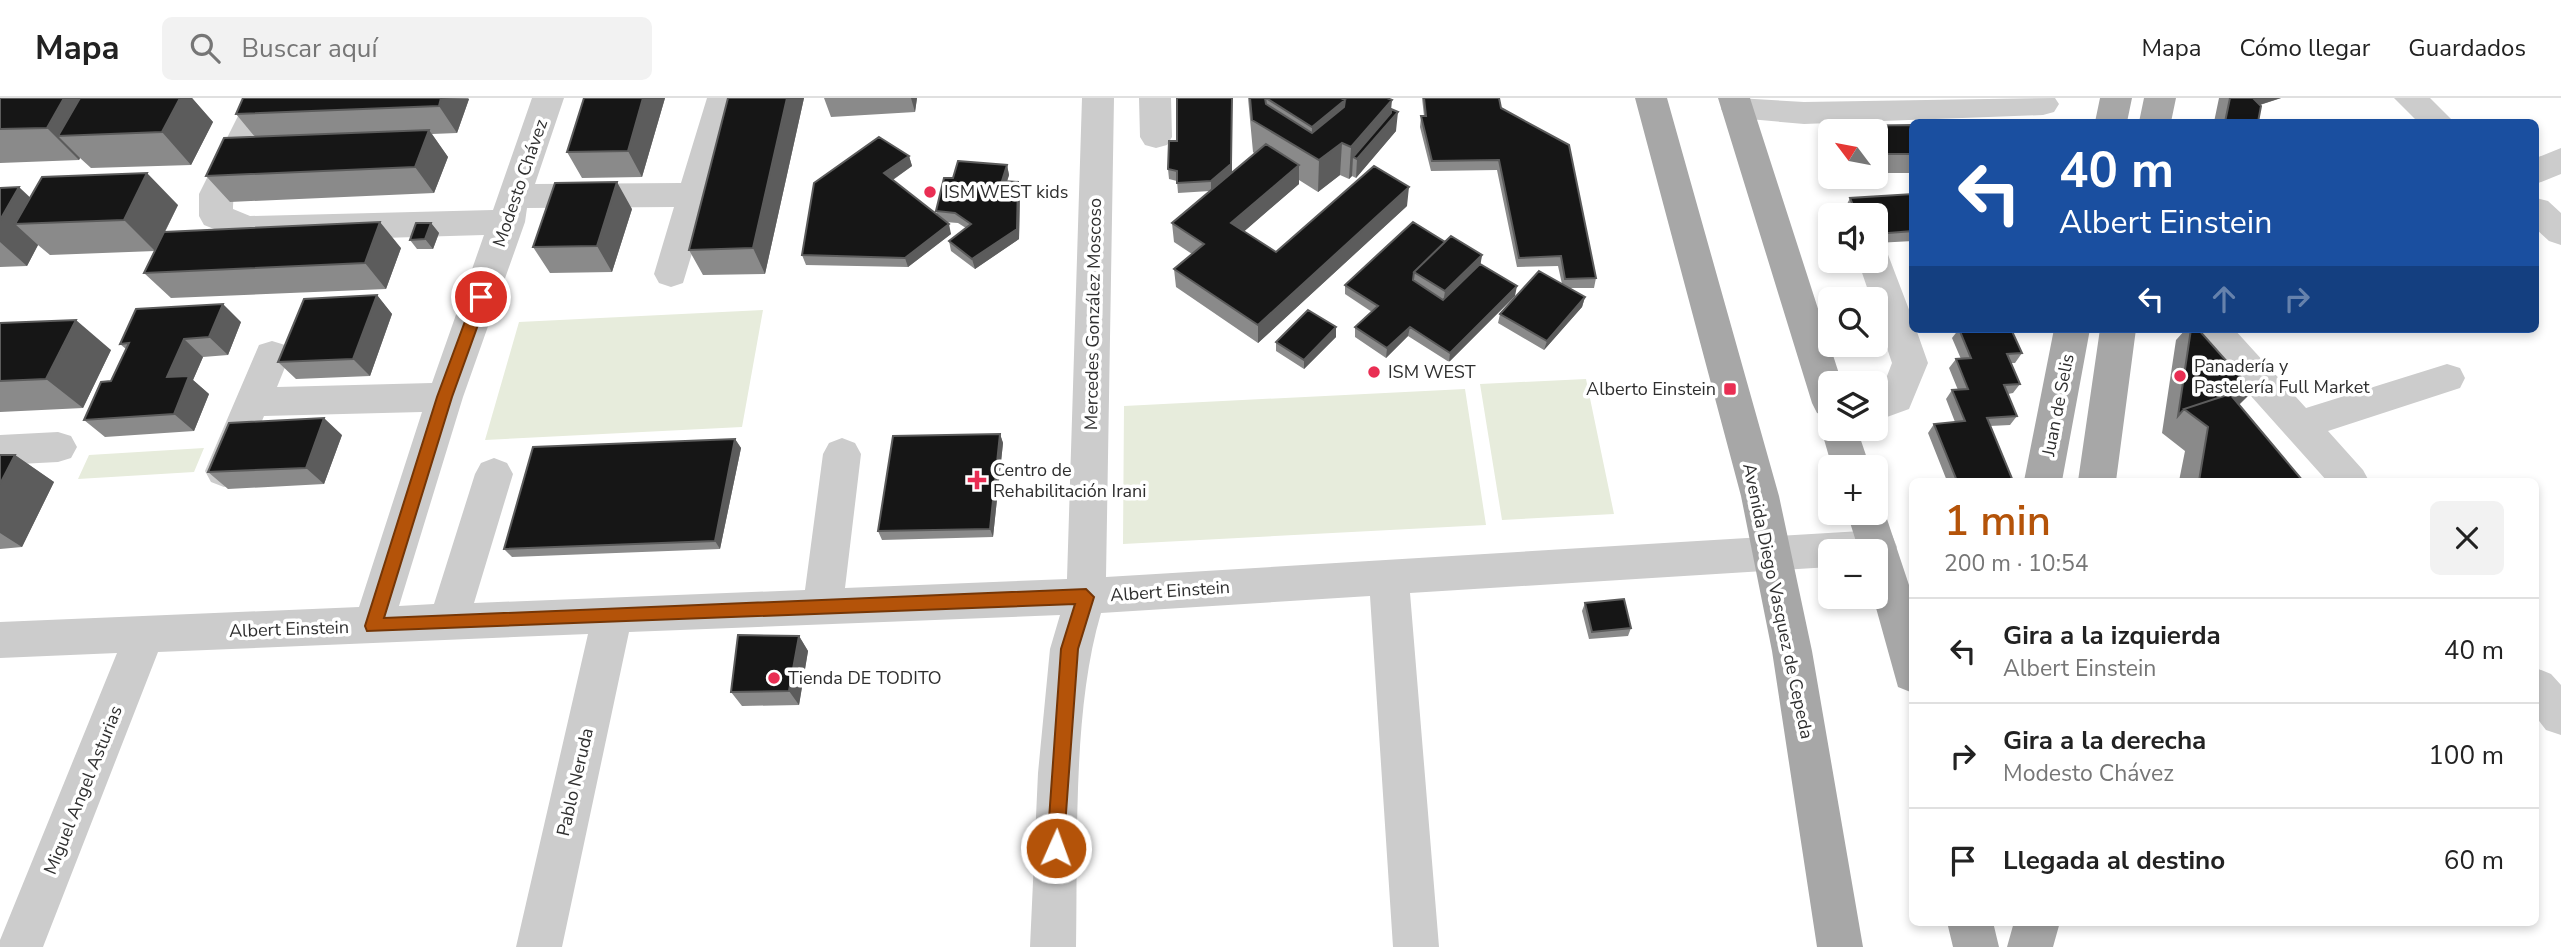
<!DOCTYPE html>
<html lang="es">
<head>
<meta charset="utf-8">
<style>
	body { margin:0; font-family:"Nunito Sans",sans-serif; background:#f2f2f2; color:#222; height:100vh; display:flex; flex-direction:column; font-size:26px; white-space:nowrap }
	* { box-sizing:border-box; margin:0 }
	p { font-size:23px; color:#767676 }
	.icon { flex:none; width:38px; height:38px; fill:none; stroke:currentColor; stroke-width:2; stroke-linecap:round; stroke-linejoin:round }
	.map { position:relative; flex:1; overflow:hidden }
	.panel { position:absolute; left:1909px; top:380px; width:630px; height:448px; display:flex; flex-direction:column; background:#fff; border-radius:10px; box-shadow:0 4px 10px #0003 }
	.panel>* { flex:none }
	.banner { position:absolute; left:1909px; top:21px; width:630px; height:214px; border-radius:10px; box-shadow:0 4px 10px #0003; background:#1a4fa0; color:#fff; overflow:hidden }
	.needle { width:46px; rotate:302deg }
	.buttons { position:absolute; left:1818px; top:21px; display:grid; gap:14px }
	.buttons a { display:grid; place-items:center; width:70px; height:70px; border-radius:10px; background:#fff; box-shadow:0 4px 10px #0003; font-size:35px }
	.pin { position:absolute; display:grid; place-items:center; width:60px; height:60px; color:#fff; margin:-30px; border:4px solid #fff; border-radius:50%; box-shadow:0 2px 7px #0007 }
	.me { position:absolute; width:77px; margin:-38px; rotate:2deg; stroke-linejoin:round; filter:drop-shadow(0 0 5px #0008) }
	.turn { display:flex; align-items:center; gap:24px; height:147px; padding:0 35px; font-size:32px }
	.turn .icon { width:91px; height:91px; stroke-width:2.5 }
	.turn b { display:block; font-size:49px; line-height:60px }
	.lanes { display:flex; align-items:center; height:66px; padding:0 35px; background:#0003; justify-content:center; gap:35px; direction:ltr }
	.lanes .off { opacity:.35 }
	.round { display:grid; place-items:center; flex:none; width:74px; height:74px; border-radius:10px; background:#f2f2f2 }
	.summary { display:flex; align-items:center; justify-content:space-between; height:119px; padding:0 35px }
	h1 { font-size:42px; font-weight:600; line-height:52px; color:#b45309 }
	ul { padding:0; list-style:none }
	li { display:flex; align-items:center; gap:21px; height:105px; padding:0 35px; border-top:2px solid #e0e0e0 }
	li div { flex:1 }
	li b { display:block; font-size:26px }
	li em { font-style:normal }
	header { display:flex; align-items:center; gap:42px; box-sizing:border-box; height:98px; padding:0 35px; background:#fff; border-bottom:2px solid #e0e0e0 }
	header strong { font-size:33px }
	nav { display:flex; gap:38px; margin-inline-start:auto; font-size:24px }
	.search { width:490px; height:63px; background:#f2f2f2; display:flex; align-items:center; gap:18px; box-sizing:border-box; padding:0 24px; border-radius:10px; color:#767676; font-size:26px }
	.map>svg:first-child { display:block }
	.green { fill:#e7ecdc }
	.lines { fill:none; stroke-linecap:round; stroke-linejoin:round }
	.minor { fill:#ccc; fill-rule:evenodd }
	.major { fill:#a7a7a7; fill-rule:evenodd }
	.wall { fill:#8a8a8a }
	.shaded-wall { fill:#5c5c5c }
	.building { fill:#161616; stroke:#5c5c5c; stroke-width:2 }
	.route { fill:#b45309; stroke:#753606; stroke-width:2 }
	.poi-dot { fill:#e92e53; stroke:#fff; stroke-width:2.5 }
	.labels { text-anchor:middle; stroke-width:7; stroke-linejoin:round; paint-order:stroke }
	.street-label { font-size:18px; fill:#2f2f2f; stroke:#fff }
	.poi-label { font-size:18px; fill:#2f2f2f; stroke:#fff; text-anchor:start }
</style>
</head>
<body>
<header>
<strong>Mapa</strong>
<div class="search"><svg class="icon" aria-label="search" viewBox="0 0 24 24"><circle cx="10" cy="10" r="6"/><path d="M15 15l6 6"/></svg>Buscar aquí</div>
<nav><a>Mapa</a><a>Cómo llegar</a><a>Guardados</a></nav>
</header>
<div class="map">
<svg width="2561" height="849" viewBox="0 0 2561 849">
	<rect width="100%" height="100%" fill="#fff"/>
	<path class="green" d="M763 212 742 329 485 342 519 224Z
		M1586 281 1614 416 1502 422 1480 286Z
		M1465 291 1486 427 1123 446 1124 308Z
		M204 350 194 374 78 381 89 357Z"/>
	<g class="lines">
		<path class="minor" d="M247 0H280C262 30 232 76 233 111L250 118 493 112 532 0H564L535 86 681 85 707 0H739L683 185 671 189 659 185 654 176 674 109 527 110 525 124 463 299 399 508 434 506 475 376 481 365 494 360 507 365 513 376 474 505 805 492 823 356 829 345 842 340 855 345 861 356 845 490 1067 481 1082 0H1114L1106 479 1878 432 1892 437 1897 449 1892 461 1878 466 1876 453H1830V469L1410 495 1439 849H1393L1370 498 1101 515C1072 613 1078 746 1076 849H1030L1038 675 1050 551 1060 517 629 534 562 849H516L588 536 158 554 43 849H0V842L117 555 0 560V524L359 509 422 314 264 318 237 384 224 389 211 384 205 373 259 247 272 243 285 247 290 257 277 289 432 285 484 137 247 144 204 127 199 118V96Z
			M1139 0H1171L1172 39 1167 47 1156 50 1145 47 1140 39Z
			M1737 0 1804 4 2055 0 2059 6 2054 14 2043 17 1804 26 1726 19 1721 11 1726 3Z
			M2394 0H2430L2454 24H2418Z
			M2561 50V76L2536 86V60Z
			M2536 100 2548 103 2561 115V147L2549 143 2536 131Z
			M1876 150 1887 154 1913 222V231H1916L1928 265 1909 311 1876 323V293L1882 291 1892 265 1876 217V201H1871L1858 163H1876Z
			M2194 231H2234L2306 310 2447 266 2460 270 2465 280 2460 290 2328 333 2363 372 2369 383H2327L2200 241Z
			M58 334 71 338 77 349 71 360 58 364 0 367V337Z
			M2536 570 2551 576 2561 587V637L2546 632 2536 619Z"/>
		<path class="major" d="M1635 0H1667L1779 398 1812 553 1863 849H1817L1772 553 1741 398Z
			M1718 0H1750L1842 285H1830V331H1857L1870 369H1832L1821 331 1829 319 1817 315 1812 305Z
			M2100 0H2132L2127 24H2095Z
			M2144 0H2176L2171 24H2139Z
			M2054 231H2090L2062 383H2024Z
			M2100 231H2136L2116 383H2078Z
			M1876 402 1885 415 1913 499V595L1898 589 1873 499H1876V453H1859L1847 415H1876Z
			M1947 824H1993L1999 849H1953Z
			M2014 824H2060L2053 849H2007Z"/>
	</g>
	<path class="wall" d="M0 0H192L213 24 191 67 91 70 80 60 79 62 0 65Z
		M243 0H468L469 1 457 35 432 36 448 59 434 95 230 104 206 78 255 39 236 16Z
		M584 0H665L642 79 582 80 567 54Z
		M728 0H804L765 176 703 177 689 152Z
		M824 0H917L915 14 831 19Z
		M1232 0V75L1255 56 1253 54 1248 0H1387L1391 11 1396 33 1356 80 1352 78 1349 81 1340 77 1318 94 1299 82V86L1244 133 1276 154 1407 108 1258 245 1176 189 1174 171 1192 156 1174 144 1172 125 1210 93 1178 95 1177 83 1169 81 1168 71 1177 43Z
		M1422 0H1499L1501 10 1596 180 1594 190H1569L1585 199 1582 209 1544 252 1498 225 1500 216 1562 186 1558 168 1517 169 1497 72 1431 73 1420 29 1421 18H1424Z
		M2219 0H2281L2260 7 2258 24H2214Z
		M1913 27V75H1876V33H1835L1837 28Z
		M909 58 912 68 893 82 937 117 936 113 953 80 1007 67 1009 77 1007 83 1018 84 1020 94 1019 141 975 171 951 153 949 143 966 130 958 125 945 124 951 136 908 169 806 167 802 157Z
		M0 90 30 100 178 107 165 134 401 150 386 191 171 200 144 175 155 153 50 157 38 147 27 168 0 169Z
		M1913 96V143L1876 145V117H1848L1845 110 1850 100Z
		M632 111 612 174 550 175 533 149Z
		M431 125 439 135 433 151H417L410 142Z
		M1445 144 1482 157 1480 166 1515 198 1449 264 1408 238 1386 260 1355 239V229L1372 214 1345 196V187Z
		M377 197 392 216 370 278 296 281 278 264Z
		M241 224 228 257 203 259 193 282 209 296 194 333 105 339 84 322 111 283 126 251 120 246Z
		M0 225 111 252 83 310 0 314Z
		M1336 229V239L1304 271 1276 253V244Z
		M1959 231H2021L2018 235H2013L2022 255 2015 265H2011L2020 286 2013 295 2008 296 2017 318 2010 327 1990 328 2013 383H1947L1928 335 1934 326 1955 324 1946 301 1952 292H1958L1949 270 1956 261H1961L1952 240Z
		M2186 231H2198L2253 293 2239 307 2303 383H2179L2185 353 2162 335 2176 242Z
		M1000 336 1003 345 993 439 882 442 878 433Z
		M342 337 324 386 228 391 208 374Z
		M735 341 741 350 720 451 512 459 504 451Z
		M0 357H15L54 384 22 449 0 451Z
		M1585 505 1631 530 1628 538 1589 541 1582 513Z
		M799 538 808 553 799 607 742 608 731 594Z"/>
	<path class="shaded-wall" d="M64 0H85L58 38 80 60 79 62 47 30Z
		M180 0H192L213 24 191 67 162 34Z
		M441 0 469 1 457 35 439 8Z
		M643 0H665L642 79 628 53Z
		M787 0H804L765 176 753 150Z
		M911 0H917L915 14Z
		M1232 0V76L1211 93V83Z
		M2246 0H2281L2234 15Z
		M1345 2 1343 41 1311 57 1312 29Z
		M1392 2 1390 23 1398 14 1396 33 1356 80 1357 61 1353 59 1352 78 1349 81 1351 49Z
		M429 32 448 59 434 95 415 69Z
		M1342 45 1340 77 1318 94 1319 62Z
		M909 58 912 68 888 85 884 75Z
		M1007 67 1009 77 1004 93 1002 83Z
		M1299 67V86L1232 144 1231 125Z
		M147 75 178 107 155 153 124 122Z
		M617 84 632 111 612 174 597 148Z
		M1018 84 1020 94 1019 141 975 171 972 161Z
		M19 89 53 121 15 126 38 147 27 168 0 144V122Z
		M1409 89 1407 108 1258 245V227Z
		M380 124 401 150 386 191 365 165Z
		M431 125 439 135 433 151 425 141Z
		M949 126 951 136 908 169 905 160Z
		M1482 157 1479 176 1442 212 1445 193Z
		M1517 188 1515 198 1449 264 1450 255Z
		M377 197 392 216 370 278 353 261Z
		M1585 199 1582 209 1544 252 1547 243Z
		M223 206 241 224 228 257 209 239Z
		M76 222 111 252 83 310 46 281Z
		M1336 229V239L1304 271V262Z
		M1410 229 1408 238 1386 260 1387 250Z
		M184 241 203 259 193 282 209 296 194 333 174 316 167 279Z
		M2253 293 2235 310 2188 314Z
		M324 320 342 337 324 386 306 370Z
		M1000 336 1003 345 993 439 990 431Z
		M735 341 741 350 720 451 715 443Z
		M15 357 54 384 22 449 0 435V386Z
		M799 538 808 553 799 607 789 593Z"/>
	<path class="building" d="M0 0H64L47 30 0 31Z
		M80 0H180L162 34 58 38Z
		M243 0H441L439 8 236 16Z
		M584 0H643L628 53 567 54Z
		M728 0H787L753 150 689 152Z
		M1177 0H1232L1231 66 1211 83 1177 85V73L1168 71 1169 43H1177Z
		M1250 0H1265L1266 6 1312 35 1344 9 1345 2 1341 0H1387L1392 2 1351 49 1342 45 1319 62 1252 22Z
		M1266 0H1341L1345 2 1312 29Z
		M1424 0H1499L1501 10 1569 47 1596 180 1565 181 1561 158 1519 160 1499 62 1432 63 1421 18H1426Z
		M2230 0H2253L2261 8 2258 24H2225Z
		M1391 11 1398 14 1357 61 1353 59 1391 15Z
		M1913 27V56H1876V33H1839L1837 28Z
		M429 32 415 69 206 78 224 40Z
		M879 39 909 58 884 75 949 126 905 160 802 157 814 85Z
		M1266 46 1299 67 1231 125 1276 154 1374 68 1409 89 1258 227 1174 171 1204 146 1172 125Z
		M958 63 1007 67 1002 83 1018 84 1017 131 972 161 949 143 971 126 955 115 936 113 944 80H953Z
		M147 75 124 122 15 126 42 79Z
		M617 84 597 148 533 149 555 85Z
		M19 89 0 122V90Z
		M1913 96V133L1876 136V117H1857L1850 100Z
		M380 124 365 165 144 175 164 134Z
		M1413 124 1445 144 1414 174 1413 182 1443 202 1480 166 1517 188 1450 255 1410 229 1387 250 1355 229 1378 208 1345 187Z
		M416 125H431L425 141 410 142Z
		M1451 138 1482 157 1445 193 1414 174Z
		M1539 173 1585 199 1547 243 1500 216Z
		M377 197 353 261 278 264 304 201Z
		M223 206 209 239 184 241 167 279 189 278 174 316 84 322 101 284 111 283 129 245 120 246 136 211Z
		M1308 212 1336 229 1304 262 1276 244Z
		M76 222 46 281 0 283V225Z
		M1959 231H2011L2022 255 2007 256 2020 286 2004 287 2017 318 1987 320 2013 383H1957L1934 326 1965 323 1952 292 1968 291 1956 261 1971 260Z
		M2191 231H2198L2253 293 2233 299 2230 296 2184 311 2178 318Z
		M2230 296 2303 383H2199L2208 329 2184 311Z
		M324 320 306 370 208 374 229 325Z
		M1000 336 990 431 878 433 893 338Z
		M735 341 715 443 504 451 533 349Z
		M0 357H15L0 386Z
		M1624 501 1631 530 1592 534 1585 505Z
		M738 537 799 538 789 593 731 594Z"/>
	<path class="route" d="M481 193 488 199 452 299 384 520 1086 491 1094 499 1078 551 1063 756 1056 759 1050 756 1047 750 1061 551 1075 506 367 533 365 528 437 299 474 199Z"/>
	<g class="poi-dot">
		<circle cx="930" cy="94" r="7"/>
		<circle cx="1374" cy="274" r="7"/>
		<circle cx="2180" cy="278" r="7"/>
		<rect x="1723" y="284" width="14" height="14" rx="3.5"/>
		<path d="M973.5 371.5h7v7h7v7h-7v7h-7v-7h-7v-7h7z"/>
		<circle cx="774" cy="580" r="7"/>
	</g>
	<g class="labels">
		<g class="street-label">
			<text transform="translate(520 85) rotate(-71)" y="6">Modesto Chávez</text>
			<text transform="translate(1093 216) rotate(-89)" y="6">Mercedes González Moscoso</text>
			<text transform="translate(2058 307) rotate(-79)" y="6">Juan de Selis</text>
			<text transform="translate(1170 493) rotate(-4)" y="6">Albert Einstein</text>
			<text transform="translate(1778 503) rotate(78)" y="6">Avenida Diego Vasquez de Cepeda</text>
			<text transform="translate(289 531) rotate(-2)" y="6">Albert Einstein</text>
			<text transform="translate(575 684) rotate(-77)" y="6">Pablo Neruda</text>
			<text transform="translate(83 692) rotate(-68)" y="6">Miguel Angel Asturias</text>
		</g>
		<g class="poi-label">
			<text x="944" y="100">ISM WEST kids</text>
			<text x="2194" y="274">Panadería y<tspan x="2194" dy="21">Pastelería Full Market</tspan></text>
			<text x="1388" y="280">ISM WEST</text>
			<text x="1716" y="297" text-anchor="end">Alberto Einstein</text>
			<text x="993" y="378">Centro de<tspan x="993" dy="21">Rehabilitación Irani</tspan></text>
			<text x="788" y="586">Tienda DE TODITO</text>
		</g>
	</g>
</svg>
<div class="buttons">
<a><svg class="needle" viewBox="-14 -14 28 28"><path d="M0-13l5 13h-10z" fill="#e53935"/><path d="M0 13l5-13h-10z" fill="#767676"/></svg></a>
<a><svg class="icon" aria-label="sound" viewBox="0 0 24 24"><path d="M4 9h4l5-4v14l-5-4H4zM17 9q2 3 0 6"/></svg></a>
<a><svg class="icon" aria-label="search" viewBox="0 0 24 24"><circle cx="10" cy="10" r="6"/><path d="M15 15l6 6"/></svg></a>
<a><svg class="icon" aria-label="layers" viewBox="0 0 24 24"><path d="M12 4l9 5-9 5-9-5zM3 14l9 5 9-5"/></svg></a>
<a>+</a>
<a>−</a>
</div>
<div class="pin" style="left:481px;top:199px;background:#d93025"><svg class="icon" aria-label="arrive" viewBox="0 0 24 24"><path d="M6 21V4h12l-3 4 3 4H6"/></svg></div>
<svg class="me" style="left:1056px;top:750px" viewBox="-20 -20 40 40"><circle r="17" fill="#b45309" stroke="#fff" stroke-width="3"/><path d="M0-11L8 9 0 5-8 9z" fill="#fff"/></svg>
<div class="banner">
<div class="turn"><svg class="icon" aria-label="left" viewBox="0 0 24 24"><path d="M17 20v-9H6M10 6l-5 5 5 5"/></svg><div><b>40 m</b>Albert Einstein</div></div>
<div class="lanes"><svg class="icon" aria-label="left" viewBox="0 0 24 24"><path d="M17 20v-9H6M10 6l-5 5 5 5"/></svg><svg class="icon off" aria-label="ahead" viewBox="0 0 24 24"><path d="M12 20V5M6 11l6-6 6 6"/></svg><svg class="icon off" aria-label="right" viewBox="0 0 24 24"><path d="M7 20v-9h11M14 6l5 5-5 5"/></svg></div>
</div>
<section class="panel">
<div class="summary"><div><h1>1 min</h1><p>200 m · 10:54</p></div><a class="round"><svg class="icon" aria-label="close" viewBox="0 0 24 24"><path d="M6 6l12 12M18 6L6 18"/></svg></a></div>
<ul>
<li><svg class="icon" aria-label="left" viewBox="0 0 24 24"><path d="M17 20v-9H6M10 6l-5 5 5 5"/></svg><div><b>Gira a la izquierda</b><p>Albert Einstein</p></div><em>40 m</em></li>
<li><svg class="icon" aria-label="right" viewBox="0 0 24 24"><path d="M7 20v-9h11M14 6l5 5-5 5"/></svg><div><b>Gira a la derecha</b><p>Modesto Chávez</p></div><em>100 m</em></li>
<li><svg class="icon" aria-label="arrive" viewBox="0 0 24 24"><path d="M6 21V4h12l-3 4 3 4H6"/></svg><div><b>Llegada al destino</b></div><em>60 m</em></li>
</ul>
</section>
</div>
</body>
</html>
